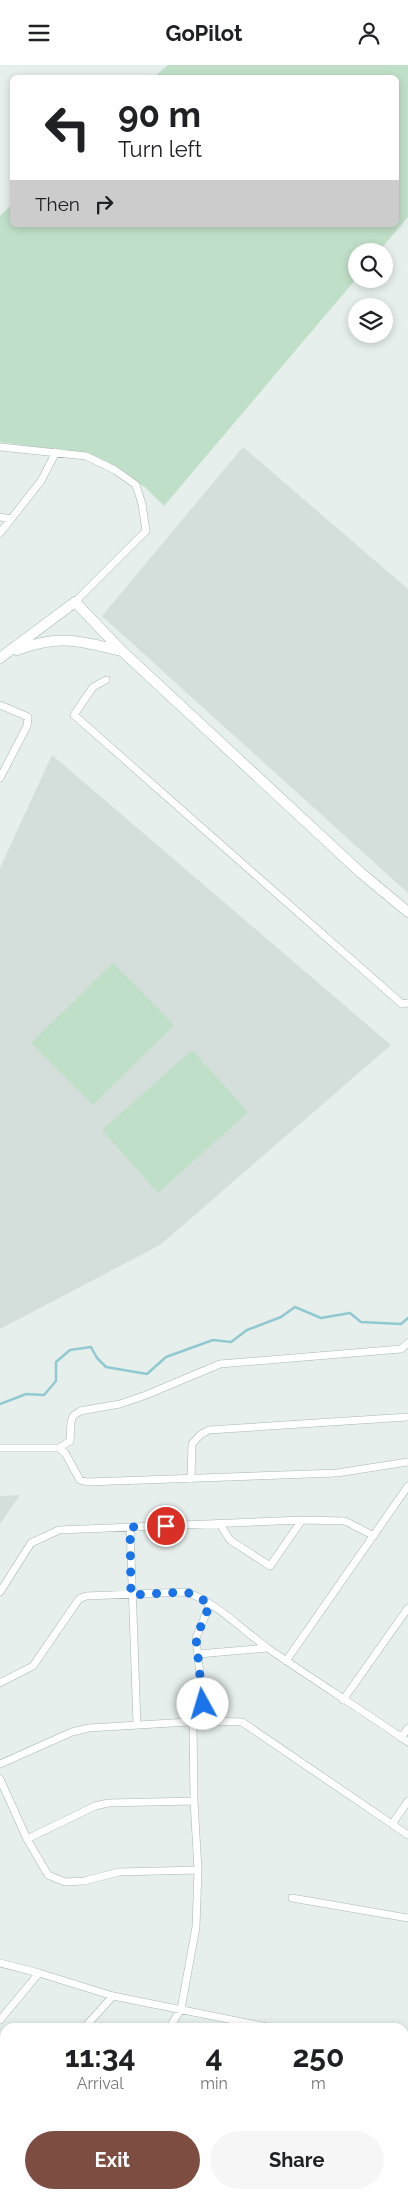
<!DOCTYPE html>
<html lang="en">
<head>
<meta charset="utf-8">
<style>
	body { margin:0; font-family:Raleway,sans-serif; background:#f6f6f6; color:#202124; height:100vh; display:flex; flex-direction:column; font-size:19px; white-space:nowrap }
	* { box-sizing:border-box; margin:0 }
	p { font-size:16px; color:#757577 }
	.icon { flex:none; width:28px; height:28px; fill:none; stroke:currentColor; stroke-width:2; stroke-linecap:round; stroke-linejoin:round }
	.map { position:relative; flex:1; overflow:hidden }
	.drawer { position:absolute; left:0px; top:1958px; width:409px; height:176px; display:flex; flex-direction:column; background:#fff; border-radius:15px 15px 0 0; box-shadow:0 2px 8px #0003 }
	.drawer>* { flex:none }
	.guide { position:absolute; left:10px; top:10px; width:389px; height:152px; border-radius:8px; box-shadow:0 2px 8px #0003; background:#fff; color:#202124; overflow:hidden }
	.fabs { position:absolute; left:348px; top:178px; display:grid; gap:10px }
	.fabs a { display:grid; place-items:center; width:45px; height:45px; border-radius:50%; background:#fff; box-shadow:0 2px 8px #0003; font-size:25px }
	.pin { position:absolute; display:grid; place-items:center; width:42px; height:42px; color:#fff; margin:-21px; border:2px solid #fff; border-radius:50%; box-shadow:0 1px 5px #0007 }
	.me { position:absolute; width:55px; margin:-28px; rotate:354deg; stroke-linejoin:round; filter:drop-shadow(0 0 4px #0008) }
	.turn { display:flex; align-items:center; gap:18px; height:105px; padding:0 25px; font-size:22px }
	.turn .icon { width:65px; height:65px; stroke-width:2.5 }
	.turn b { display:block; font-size:35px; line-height:42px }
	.then { display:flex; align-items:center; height:48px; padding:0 25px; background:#0003; gap:10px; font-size:19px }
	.eta { display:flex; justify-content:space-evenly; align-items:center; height:85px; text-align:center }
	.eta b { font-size:30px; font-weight:700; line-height:35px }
	.button { display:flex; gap:10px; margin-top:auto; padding:10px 25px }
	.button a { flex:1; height:58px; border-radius:30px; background:#7d4d41; color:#fff; font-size:20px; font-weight:700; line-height:58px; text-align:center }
	.button a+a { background:#f6f6f6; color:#202124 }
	header { display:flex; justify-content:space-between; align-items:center; height:65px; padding:0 25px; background:#fff; font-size:22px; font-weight:700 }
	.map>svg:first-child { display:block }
	.built { fill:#d4deda }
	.green { fill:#c0dfc8 }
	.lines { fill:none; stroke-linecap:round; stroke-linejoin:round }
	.stream { stroke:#91c9d1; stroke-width:2.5 }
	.street-casing { stroke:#a8b7b2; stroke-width:8 }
	.secondary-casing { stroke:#a5bab2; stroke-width:11 }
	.street { stroke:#fff; stroke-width:7 }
	.secondary { stroke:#fff; stroke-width:10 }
	.route { stroke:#1a73e8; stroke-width:9; stroke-dasharray:0 16.2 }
</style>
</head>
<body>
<header><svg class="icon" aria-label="menu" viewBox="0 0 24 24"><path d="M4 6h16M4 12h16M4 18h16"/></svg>GoPilot<svg class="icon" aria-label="person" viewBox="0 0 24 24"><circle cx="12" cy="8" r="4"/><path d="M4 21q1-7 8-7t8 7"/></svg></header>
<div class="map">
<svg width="408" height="2133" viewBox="0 0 408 2133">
	<rect width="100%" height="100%" fill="#e6efeb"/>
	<path class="built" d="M243 382 408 524V828L102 551Z
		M52 690 391 980 160 1180 0 1264V803Z
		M20 1430 0 1459V1431Z"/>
	<path class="green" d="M168 0H408V152L379 186H356V214L164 441 145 422 90 390 0 377V151L12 139V160H396V12H154Z
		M113 898 174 960 93 1040 31 978Z
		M192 985 248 1047 158 1128 102 1065Z"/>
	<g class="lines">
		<path class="stream" d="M0 1339 26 1329 44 1330 56 1316V1297L70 1285 91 1282 97 1293 106 1302 147 1309 166 1292 213 1275 231 1277 247 1265 281 1252 295 1242 321 1253 350 1248 361 1257 401 1259 408 1253"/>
		<g class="street-casing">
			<path id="street" d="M0 382 86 391 115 405 136 420 142 439 146 466 75 537
				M0 452 11 454
				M0 468 41 416 56 387
				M106 615 93 622 74 650 402 939 408 938
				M0 640 28 652 27 661 0 713
				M0 1383H59L65 1388 80 1415 87 1417 337 1408 408 1397
				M59 1383 70 1376 71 1357 73 1351 80 1346 120 1339 146 1330 220 1299 401 1284 408 1278
				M191 1414 192 1379 200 1370 209 1365 408 1352
				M220 1459 230 1475 270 1501 302 1455
				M130 1462 137 1660
				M0 1527 31 1478 59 1465 302 1455 345 1456 374 1471
				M198 1589 267 1583
				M286 1596 408 1421
				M0 1618 33 1601 79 1534 86 1531 184 1527C210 1532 246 1568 269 1584 315 1616 362 1645 408 1677
				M343 1635 408 1543
				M205 1656 196 1573 210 1539
				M401 1673 408 1663
				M0 1699 72 1667 89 1663 205 1656 242 1657 408 1770
				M0 1714 27 1774 48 1810 65 1817 84 1816 119 1807 198 1805
				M392 1759 408 1736
				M27 1774 95 1741 108 1738 194 1736
				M292 1833 408 1853
				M0 1898 39 1908 113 1931 267 1962
				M0 1955 39 1908
				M85 1962 113 1931
				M170 1962 181 1944 196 1862 198 1805 194 1736 193 1657
				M404 2002 408 2008
				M404 2023 408 2015
				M0 2059 5 2053
				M0 2125 9 2133
				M217 2129 222 2133
				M26 2133 30 2129
				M120 2133 124 2129"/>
		</g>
		<g class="secondary-casing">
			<path id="secondary" d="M17 585C61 569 79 576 122 586
				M0 593 75 537 122 586 361 808 408 847
				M404 2067 408 2061
				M382 2129 385 2133
				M337 2133 342 2129"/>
		</g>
		<use href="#street" class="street"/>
		<use href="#secondary" class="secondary"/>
	</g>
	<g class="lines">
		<path class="route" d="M166 1461 130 1462 131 1530 184 1527 193 1529 210 1539 196 1573 203 1639"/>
	</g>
</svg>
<div class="fabs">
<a><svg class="icon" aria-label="search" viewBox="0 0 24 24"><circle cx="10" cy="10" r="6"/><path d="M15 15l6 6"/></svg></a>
<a><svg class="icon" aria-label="layers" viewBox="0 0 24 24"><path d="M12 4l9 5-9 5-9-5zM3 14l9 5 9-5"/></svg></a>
</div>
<div class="pin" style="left:166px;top:1461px;background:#d93025"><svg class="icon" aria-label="arrive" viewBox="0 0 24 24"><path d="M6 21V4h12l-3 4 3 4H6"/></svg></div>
<svg class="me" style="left:203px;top:1639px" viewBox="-20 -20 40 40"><circle r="19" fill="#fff"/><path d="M0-13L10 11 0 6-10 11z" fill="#1a73e8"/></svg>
<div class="guide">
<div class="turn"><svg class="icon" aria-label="left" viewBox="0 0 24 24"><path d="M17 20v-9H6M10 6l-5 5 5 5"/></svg><div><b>90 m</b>Turn left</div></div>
<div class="then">Then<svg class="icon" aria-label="right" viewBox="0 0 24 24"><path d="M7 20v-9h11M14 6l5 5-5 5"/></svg></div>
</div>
<section class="drawer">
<div class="eta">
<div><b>11:34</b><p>Arrival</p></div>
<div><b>4</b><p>min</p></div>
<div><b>250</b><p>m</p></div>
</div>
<div class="button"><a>Exit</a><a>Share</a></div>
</section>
</div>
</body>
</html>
